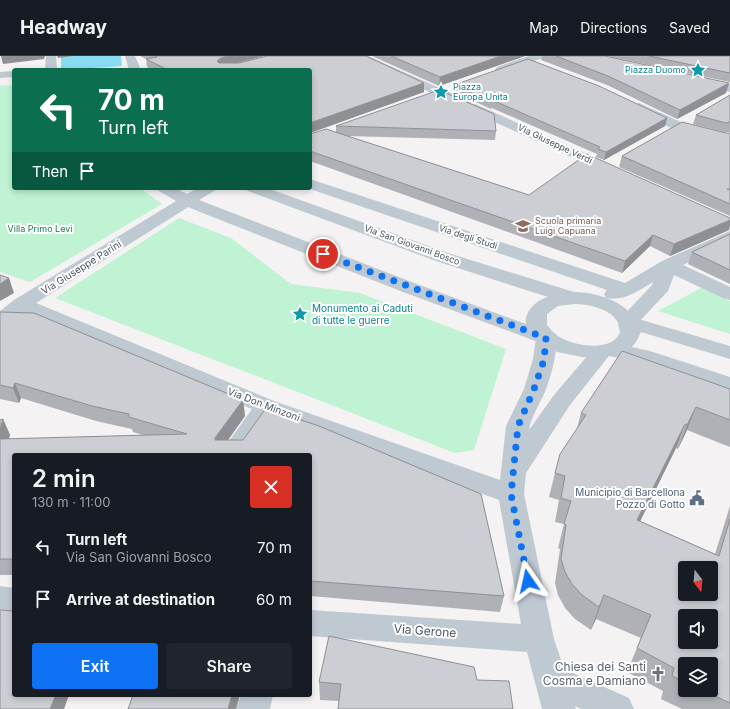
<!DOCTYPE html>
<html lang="en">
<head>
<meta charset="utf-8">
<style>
	body { margin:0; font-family:Inter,sans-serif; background:#20242c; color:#f1f3f6; height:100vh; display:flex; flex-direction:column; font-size:15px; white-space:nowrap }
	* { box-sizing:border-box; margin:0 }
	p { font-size:13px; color:#9ea1a6 }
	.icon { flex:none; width:22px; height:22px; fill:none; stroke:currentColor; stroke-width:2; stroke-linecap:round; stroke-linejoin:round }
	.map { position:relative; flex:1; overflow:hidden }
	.details { position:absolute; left:12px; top:397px; width:300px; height:244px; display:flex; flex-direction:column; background:#171b24; border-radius:4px; box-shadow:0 2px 6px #0003 }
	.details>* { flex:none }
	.top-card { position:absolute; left:12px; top:12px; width:300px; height:122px; border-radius:4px; box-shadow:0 2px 6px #0003; background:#0b6e4f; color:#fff; overflow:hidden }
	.needle { width:26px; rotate:164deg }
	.buttons { position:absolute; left:678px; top:505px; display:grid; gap:8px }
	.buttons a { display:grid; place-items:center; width:40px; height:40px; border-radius:4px; background:#171b24; box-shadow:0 2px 6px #0003; font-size:20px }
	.pin { position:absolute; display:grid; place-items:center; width:34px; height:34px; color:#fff; margin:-17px; border:2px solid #fff; border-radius:50%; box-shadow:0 1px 4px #0007 }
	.me { position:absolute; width:44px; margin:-22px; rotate:349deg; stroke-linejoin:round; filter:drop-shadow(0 0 3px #0008) }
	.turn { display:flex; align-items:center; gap:14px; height:84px; padding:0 20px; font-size:18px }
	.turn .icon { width:52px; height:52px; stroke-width:2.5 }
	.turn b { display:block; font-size:28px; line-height:34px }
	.then { display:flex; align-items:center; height:38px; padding:0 20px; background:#0003; gap:8px; font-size:15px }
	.round { display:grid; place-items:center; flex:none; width:42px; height:42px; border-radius:4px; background:#20242c }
	.summary { display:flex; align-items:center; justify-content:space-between; height:68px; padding:0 20px }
	h1 { font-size:24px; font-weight:600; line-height:30px }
	.primary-button { display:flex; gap:8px; margin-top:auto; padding:8px 20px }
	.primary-button a { flex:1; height:46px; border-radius:4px; background:#0d72f3; color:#fff; font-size:16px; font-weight:600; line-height:46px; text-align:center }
	.primary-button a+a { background:#20242c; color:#f1f3f6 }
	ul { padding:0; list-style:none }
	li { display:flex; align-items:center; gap:12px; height:52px; padding:0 20px }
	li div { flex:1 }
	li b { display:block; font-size:15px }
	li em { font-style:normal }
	header { display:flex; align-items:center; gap:24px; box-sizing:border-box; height:56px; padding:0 20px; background:#171b24; border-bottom:1px solid #363941 }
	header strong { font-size:19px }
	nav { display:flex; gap:22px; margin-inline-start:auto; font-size:14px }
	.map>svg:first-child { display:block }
	.green { fill:#bff3d3 }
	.water { fill:#89ddf3 }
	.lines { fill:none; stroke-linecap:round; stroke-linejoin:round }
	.minor { fill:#bfc9d2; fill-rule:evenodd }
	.tertiary { fill:#bfc9d2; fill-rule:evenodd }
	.wall { fill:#afb1b6; fill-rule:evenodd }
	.shaded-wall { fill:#8f9094 }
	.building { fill:#ccced4; stroke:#8f9094; fill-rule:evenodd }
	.route { stroke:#0d72f3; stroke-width:7; stroke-dasharray:0 12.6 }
	.labels { text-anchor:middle; stroke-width:4; stroke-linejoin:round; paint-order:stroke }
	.far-culture-label { font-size:9px; fill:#0d838f; stroke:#fff; text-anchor:end }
	.far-street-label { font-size:9px; fill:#485561; stroke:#fff }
	.far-education-label { font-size:9px; fill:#785e54; stroke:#fff; text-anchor:start }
	.far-park-label { font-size:9px; fill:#11844a; stroke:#fff }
	.street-label { font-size:10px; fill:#485561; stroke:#fff }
	.culture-label { font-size:10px; fill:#0d838f; stroke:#fff; text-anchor:start }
	.service-label { font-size:10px; fill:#4e5e75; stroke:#fff; text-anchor:end }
	.near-street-label { font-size:12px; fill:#485561; stroke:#fff }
	.near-worship-label { font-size:12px; fill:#5b616d; stroke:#fff; text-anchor:end }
</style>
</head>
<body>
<header>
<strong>Headway</strong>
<nav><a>Map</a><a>Directions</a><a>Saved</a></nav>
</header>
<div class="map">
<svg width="730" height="653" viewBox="0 0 730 653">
	<rect width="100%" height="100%" fill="#f4f2f2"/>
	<path class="green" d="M0 29 14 30V132H140L162 148 30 226 0 216Z
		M179 162 231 182 291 228 360 237 506 293 474 394 455 397 55 242Z
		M703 231 730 245V278L658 255Z"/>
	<path class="water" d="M61 0H121L122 10 61 14Z"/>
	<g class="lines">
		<path class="minor" d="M125 0H135L141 14H129Z
			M354 0H368L616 111 618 114 616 117 611 118 606 117 355 2Z
			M528 0H544L543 2 505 15H497L495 13 497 11Z
			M698 21 730 28V36L694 27 692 25 694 23Z
			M639 47 683 67 723 78 730 77V85L723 86 673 73 635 54 633 51 635 48Z
			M310 123 625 227 662 205 730 175V186L683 209 730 231V244L723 242 674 219 668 235 635 270 628 272 621 270 618 266 621 262 652 229 653 226C640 234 623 246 606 242L604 238 607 234 307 132H310Z
			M187 140 193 142 195 145 193 148 36 247 274 345 500 424 506 370 524 333 533 303 536 282 539 278 546 276 553 278C561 289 550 323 545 336 540 347 531 361 529 374L554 339 595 291 602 290 609 291 612 296 570 349 526 417 524 438 554 583 564 613 629 642 634 653H581L575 650 576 653H542L527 596 310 580V554L521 568 499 444 271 360 244 399H219L252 353 23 256 7 268 0 270V255L14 244 181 142Z
			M0 530 14 532V558L0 556Z
			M241 639H273L270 653H236Z"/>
		<path class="tertiary" d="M46 0H56L57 14H45Z
			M14 15V21L0 22V16Z
			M156 132H175L187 138 198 132H217L214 135 199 144 417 228 526 268C524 255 537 244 548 241L436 205 248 135 245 132H267L448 197 574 236C595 236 621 244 635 262L730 290V303L641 276 636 286 632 291 650 295 730 321V335L639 306 609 300 599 302 582 301 557 296 541 287 403 236 200 156 181 148 159 135ZM574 248C587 248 609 252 617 265 619 268 619 273 620 277 610 297 573 290 558 280 554 277 550 273 547 269V258L558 250Z"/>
	</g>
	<path class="wall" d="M140 0H264L237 7H239L267 0H366L424 27V36L310 77V14H152L147 11 146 3Z
		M372 0H525L439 30Z
		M542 0H605L726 37 677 63 607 29 541 4Z
		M607 0H730V26Z
		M454 29 667 62 665 70 604 104 596 101 597 98 492 52 491 53 454 36Z
		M730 39V76H723L693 68 696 59Z
		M336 70 496 75 495 84 347 80 529 139 729 174 670 200 650 190 622 217 310 105V78L336 76Z
		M726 77H730V160L619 111 622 100Z
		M730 178V228L688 208 692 196Z
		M0 256 34 257 243 344 245 360 228 384H243L266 352 319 370 481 438 504 540 500 556 310 540V399H14V519H0V364L3 363 10 379 8 383 143 379 133 376 132 373 96 365 21 342 19 347 0 343Z
		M730 333V391L687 374 678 393 676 392 640 465 715 498 730 450V653H682L661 643 663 635 627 616 641 582 596 563 591 574 575 563 565 552 558 539 555 527 560 493 558 492 564 468 555 466 559 444 549 441 555 417 577 372 581 357ZM685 608 711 634H685Z
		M477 624 339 645 320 644 319 626Z"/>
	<path class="shaded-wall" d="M1 0H45L44 3 3 8Z
		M57 0H73L58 2Z
		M228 0H264L222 11 217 5 221 2Z
		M501 0H525L439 30 440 21Z
		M424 27V36L310 77V67Z
		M729 27 726 37 677 63 680 54Z
		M667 62 665 70 604 104 606 96Z
		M730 164V170L729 174 670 200 674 188Z
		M653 179 650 190 622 217 625 205Z
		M9 222 14 237 0 245V228Z
		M15 327 21 342 19 347 13 332Z
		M243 344 245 360 218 398 215 382Z
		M696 351 687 374 678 393 687 369Z
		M3 363 10 379 4 399 0 390V374Z
		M685 368 676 392 629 488 637 464Z
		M604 539 596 563 591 574 599 551Z
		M56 639H69L64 653H50Z
		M232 639H240L236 653H228Z"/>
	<path class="building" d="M155 0H228L221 2 217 5 219 7H239L267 0H366L424 27 310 67V14H168L146 3 157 1Z
		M391 0H501L440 21Z
		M556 0H605L729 27 680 54 608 20Z
		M649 0H730V17Z
		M528 3 599 30 667 62 606 96 598 93 600 91 492 44V46L454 29Z
		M439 34 494 58 496 75 336 70Z
		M730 39V66L726 67 696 59Z
		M682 66 726 77H730V133H727L730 134V148L622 100Z
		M326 73 529 139 587 98 730 162V164L674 188 653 179 625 205 310 95V78Z
		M730 178V214L692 196Z
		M0 219 9 222 0 228Z
		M0 256 34 257 243 344 215 382V384H243L266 352 319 370 481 438 504 540 310 525V399H14V503H0V383L187 378 129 361V358L92 350 15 327 13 332 0 329Z
		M622 295 730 333V364L696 351 687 369 685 368 637 464 719 500 730 463V647L702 634H711V608H685V626L672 620 674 612 637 592 651 559 604 539 599 551 582 539 572 528 565 516 561 503 566 469 564 468 571 445 561 442 565 420 555 417 560 398 586 359 581 357ZM685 512H711V538H685ZM685 560H711V586H685Z
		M3 363 0 374V364Z
		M0 554 14 555V639H56L50 653H0Z
		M329 580 474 611 477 624 509 625 513 653H338L341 628 319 626Z
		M133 639H232L228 653H128Z"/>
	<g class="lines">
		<path class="route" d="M323 198 546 282 544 304 534 333 518 370 511 438 528 525"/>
	</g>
	<defs>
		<g id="sight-bare" transform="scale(1.2)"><path d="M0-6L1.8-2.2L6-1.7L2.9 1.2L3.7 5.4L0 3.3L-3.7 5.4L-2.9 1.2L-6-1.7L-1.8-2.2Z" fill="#0f9aa8" stroke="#fff" stroke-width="2.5" paint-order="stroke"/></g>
		<g id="school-bare" transform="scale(1.2)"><path d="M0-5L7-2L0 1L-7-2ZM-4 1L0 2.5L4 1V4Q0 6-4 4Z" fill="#8d6e63" stroke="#fff" stroke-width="2.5" paint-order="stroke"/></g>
		<g id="civic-bare" transform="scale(1.2)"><path d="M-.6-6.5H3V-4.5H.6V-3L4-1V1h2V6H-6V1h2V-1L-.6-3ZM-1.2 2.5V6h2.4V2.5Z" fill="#5c6f8a" stroke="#fff" stroke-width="2.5" paint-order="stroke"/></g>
		<g id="church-bare" transform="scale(1.2)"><path d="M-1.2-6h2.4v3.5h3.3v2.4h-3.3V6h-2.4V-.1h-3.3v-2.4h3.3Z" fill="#6b7280" stroke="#fff" stroke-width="2.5" paint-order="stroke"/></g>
	</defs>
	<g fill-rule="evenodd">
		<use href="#sight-bare" x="698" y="14"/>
		<use href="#sight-bare" x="441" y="36"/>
		<use href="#school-bare" x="523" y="170"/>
		<use href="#sight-bare" x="300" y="258"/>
		<use href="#civic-bare" x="697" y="442"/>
		<use href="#church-bare" x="658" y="618"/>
	</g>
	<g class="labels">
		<g class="far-culture-label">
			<text x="686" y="17">Piazza Duomo</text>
			<text x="453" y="34" text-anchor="start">Piazza<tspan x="453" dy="10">Europa Unita</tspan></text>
		</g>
		<g class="far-street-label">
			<text transform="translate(555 88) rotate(25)" y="3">Via Giuseppe Verdi</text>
			<text transform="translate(468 181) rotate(18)" y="3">Via degli Studi</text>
			<text transform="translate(412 189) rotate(20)" y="3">Via San Giovanni Bosco</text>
		</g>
		<g class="far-education-label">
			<text x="535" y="168">Scuola primaria<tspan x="535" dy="10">Luigi Capuana</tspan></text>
		</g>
		<g class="far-park-label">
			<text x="40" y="176">Villa Primo Levi</text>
		</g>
		<g class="street-label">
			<text transform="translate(81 211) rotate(-32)" y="4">Via Giuseppe Parini</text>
			<text transform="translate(264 348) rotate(21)" y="4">Via Don Minzoni</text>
		</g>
		<g class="culture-label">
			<text x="312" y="256">Monumento ai Caduti<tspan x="312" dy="12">di tutte le guerre</tspan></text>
		</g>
		<g class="service-label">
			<text x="685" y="440">Municipio di Barcellona<tspan x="685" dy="12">Pozzo di Gotto</tspan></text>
		</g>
		<g class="near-street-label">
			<text transform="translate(425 575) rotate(4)" y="4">Via Gerone</text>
		</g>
		<g class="near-worship-label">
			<text x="646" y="615">Chiesa dei Santi<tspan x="646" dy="14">Cosma e Damiano</tspan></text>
		</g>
	</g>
</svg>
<div class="buttons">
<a><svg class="needle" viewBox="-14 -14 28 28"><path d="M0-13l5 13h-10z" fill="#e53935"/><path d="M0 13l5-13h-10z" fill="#9ea1a6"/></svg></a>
<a><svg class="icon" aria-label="sound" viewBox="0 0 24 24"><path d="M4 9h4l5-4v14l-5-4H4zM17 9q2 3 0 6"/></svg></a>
<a><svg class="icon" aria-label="layers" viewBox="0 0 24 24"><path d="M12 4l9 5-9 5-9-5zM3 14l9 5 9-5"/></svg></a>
</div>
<div class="pin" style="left:323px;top:198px;background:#d93025"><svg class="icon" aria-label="arrive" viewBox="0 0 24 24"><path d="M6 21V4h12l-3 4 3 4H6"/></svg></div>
<svg class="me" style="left:528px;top:525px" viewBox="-20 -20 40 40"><path d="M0-17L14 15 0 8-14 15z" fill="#0d72f3" stroke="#fff" stroke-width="4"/></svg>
<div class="top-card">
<div class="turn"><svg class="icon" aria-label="left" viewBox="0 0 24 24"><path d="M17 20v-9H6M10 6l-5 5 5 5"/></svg><div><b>70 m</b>Turn left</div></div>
<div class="then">Then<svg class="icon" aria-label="arrive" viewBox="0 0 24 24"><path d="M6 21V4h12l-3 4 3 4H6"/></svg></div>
</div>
<section class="details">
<div class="summary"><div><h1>2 min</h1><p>130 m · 11:00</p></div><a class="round" style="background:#d93025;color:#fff"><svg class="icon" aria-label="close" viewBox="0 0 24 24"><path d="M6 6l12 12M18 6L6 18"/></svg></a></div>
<ul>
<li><svg class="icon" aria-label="left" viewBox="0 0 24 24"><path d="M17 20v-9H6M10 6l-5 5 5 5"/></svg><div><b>Turn left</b><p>Via San Giovanni Bosco</p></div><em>70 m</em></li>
<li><svg class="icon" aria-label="arrive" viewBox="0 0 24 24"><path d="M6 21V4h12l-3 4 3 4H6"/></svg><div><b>Arrive at destination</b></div><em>60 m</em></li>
</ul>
<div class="primary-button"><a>Exit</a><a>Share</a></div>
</section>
</div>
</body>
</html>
